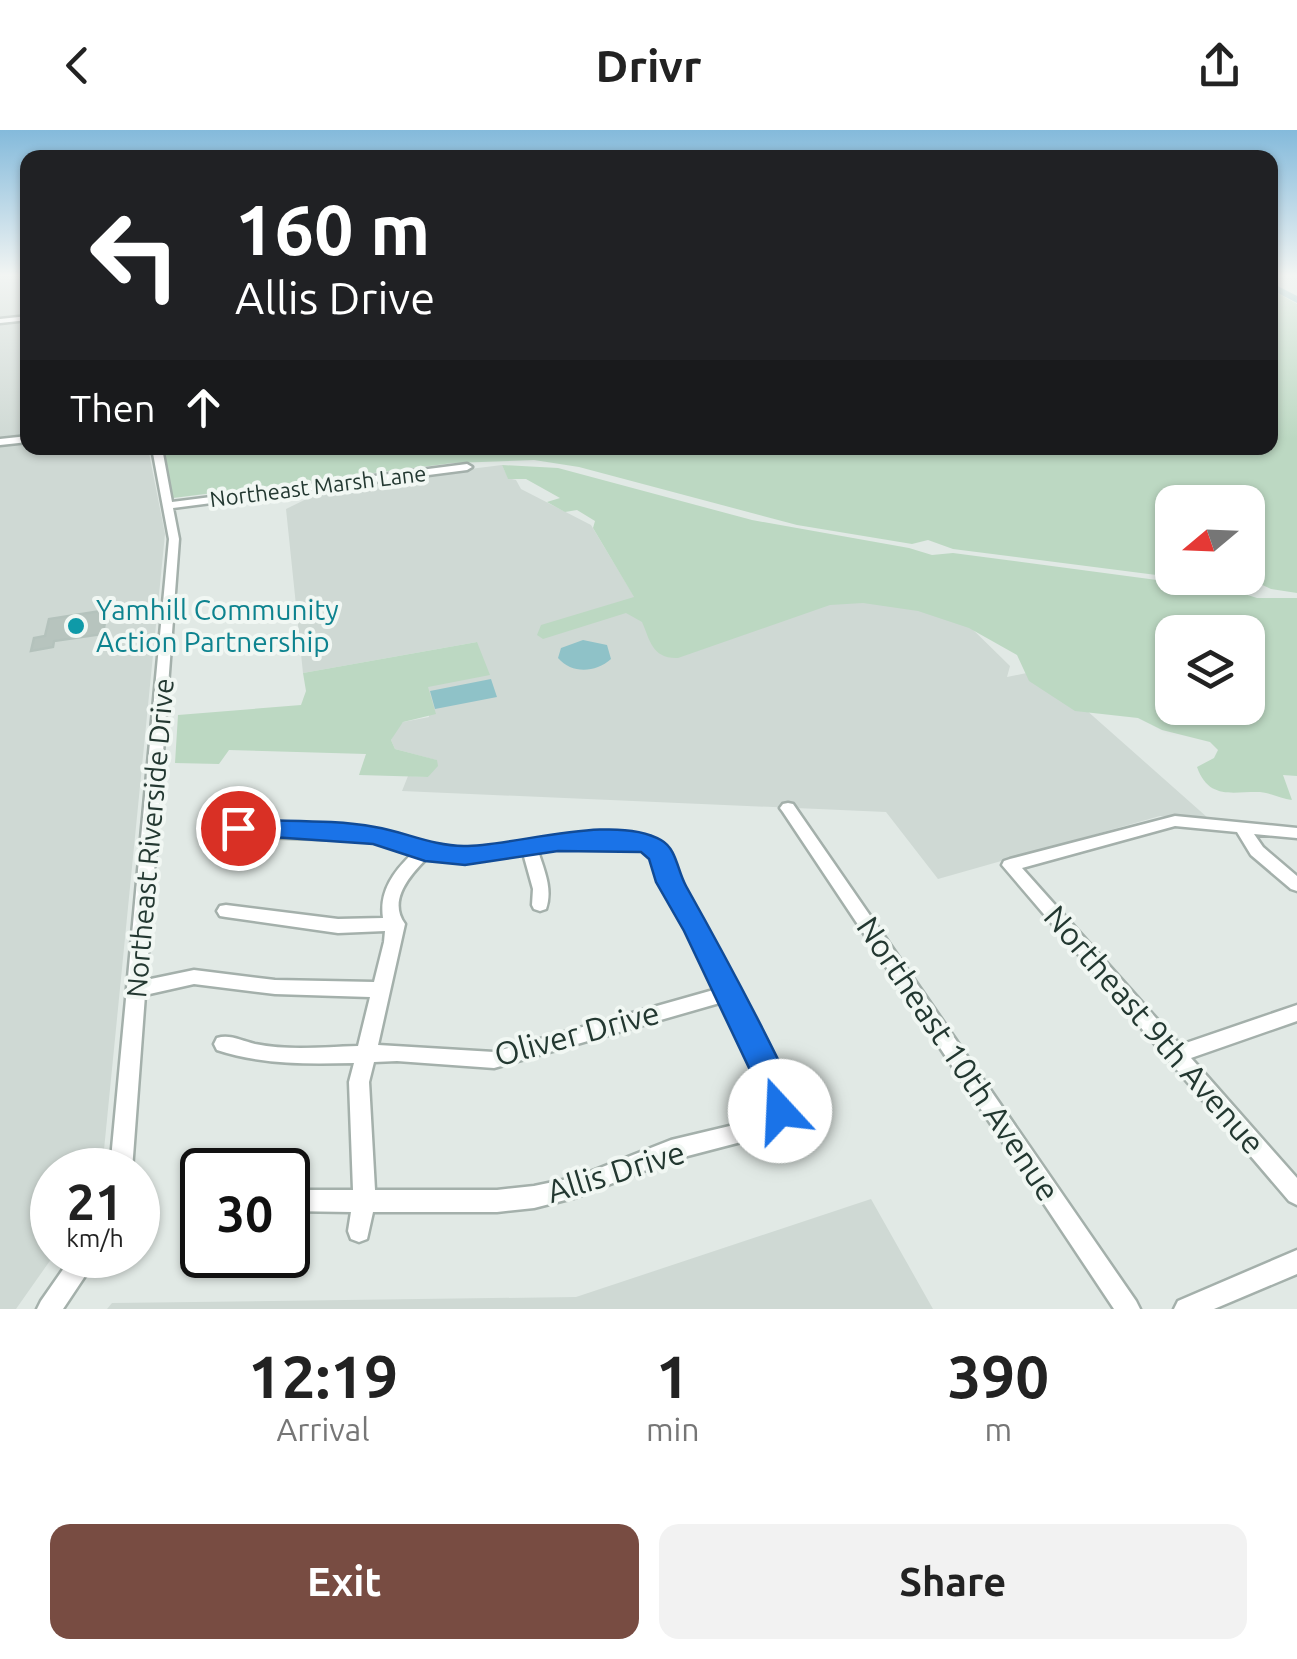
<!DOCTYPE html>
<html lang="en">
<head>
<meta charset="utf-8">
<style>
	body { margin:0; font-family:Ubuntu,sans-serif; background:#f2f2f2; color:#222; height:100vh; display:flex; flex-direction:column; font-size:38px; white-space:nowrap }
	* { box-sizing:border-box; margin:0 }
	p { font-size:32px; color:#767676 }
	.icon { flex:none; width:55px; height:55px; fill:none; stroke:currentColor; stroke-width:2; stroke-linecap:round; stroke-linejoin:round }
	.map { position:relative; height:1179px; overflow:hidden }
	.drawer { display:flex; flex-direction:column; background:#fff; flex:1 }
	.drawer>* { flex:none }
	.top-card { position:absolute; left:20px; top:20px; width:1258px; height:305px; border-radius:20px; box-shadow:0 2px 8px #0004; background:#202124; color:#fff; overflow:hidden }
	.needle { width:65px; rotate:251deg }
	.fabs { position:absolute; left:1155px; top:355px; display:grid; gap:20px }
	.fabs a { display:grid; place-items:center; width:110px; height:110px; border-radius:20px; background:#fff; box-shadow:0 2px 8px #0004; font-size:50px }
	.speed { position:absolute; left:30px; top:1018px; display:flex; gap:20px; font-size:50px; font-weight:700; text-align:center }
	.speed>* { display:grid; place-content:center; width:130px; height:130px; border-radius:50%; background:#fff; box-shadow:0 2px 8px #0004; line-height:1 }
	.speed small { font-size:25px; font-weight:400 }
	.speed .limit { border:5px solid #111; border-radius:15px; background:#fff; color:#111 }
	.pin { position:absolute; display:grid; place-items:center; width:85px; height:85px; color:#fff; margin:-42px; border:5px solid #fff; border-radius:50%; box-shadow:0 2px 10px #0007 }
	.me { position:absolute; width:110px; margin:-55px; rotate:340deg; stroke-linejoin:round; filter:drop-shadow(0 0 8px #0008) }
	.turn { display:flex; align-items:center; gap:35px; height:210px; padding:0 50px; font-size:45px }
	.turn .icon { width:130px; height:130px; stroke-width:2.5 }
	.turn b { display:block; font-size:70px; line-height:85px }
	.then { display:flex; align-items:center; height:95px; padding:0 50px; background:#0003; gap:20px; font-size:38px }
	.eta { display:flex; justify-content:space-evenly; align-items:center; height:170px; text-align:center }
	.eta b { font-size:60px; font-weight:700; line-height:70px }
	.button { display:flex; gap:20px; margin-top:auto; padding:20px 50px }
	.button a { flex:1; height:115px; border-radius:20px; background:#784c42; color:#fff; font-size:40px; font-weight:700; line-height:115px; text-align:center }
	.button a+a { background:#f2f2f2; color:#222 }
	header { display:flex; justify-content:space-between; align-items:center; height:130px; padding:0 50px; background:#fff; font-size:45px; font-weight:700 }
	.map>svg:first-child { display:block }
	.built { fill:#cfd9d4 }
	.green { fill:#bcd8c2; fill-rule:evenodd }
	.water { fill:#8fc2c8 }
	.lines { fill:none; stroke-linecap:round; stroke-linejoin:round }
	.river { fill:#8fc2c8; fill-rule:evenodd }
	.building { fill:#b7c4be; stroke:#b4c2bc; stroke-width:2.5 }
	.minor-casing { stroke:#a4b0ab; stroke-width:5 }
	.minor { fill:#fff; fill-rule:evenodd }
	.route { fill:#1a73e8; stroke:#114b97; stroke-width:2.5 }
	.culture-dot { fill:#0f9aa8; stroke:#f1f7f3; stroke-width:4 }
	.labels { text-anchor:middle; stroke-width:8; stroke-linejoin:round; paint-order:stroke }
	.far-street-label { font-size:22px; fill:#233831; stroke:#f1f7f3 }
	.culture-label { font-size:28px; fill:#0d838f; stroke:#f1f7f3; text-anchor:start }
	.street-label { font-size:28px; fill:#233831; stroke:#f1f7f3 }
	.near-street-label { font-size:32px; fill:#233831; stroke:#f1f7f3 }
</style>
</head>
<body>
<header><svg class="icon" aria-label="back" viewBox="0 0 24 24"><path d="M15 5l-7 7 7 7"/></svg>Drivr<svg class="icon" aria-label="share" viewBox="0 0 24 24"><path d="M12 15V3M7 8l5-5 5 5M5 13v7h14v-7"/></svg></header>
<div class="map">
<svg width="1297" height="1179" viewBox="0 0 1297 1179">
	<rect width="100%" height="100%" fill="#e1e9e5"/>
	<path class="built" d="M0 144H27L28 318H148L165 404 102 1040H52L54 1125 16 1179H0Z
		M502 335 508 348 516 350 521 359 591 395 635 468 842 464 957 484 1010 536 1007 547 1041 540 1208 688 1160 686 938 749 886 682 402 661 408 646 428 647 436 630 395 619 391 610 397 598 403 592 429 587 427 557 477 512 303 543 286 379 333 356Z
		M871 1069 933 1179H107L112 1173 576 1167Z"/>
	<path class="green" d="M1270 159 1297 174V463L1271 459 1256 452 1229 455 1173 448H1248V372H1172V447L953 419 928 410 912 414 797 395 579 337 534 330 453 333 173 368 162 318H1270Z
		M502 335 558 338 752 390 909 418 932 425 953 423 1232 460 1257 468H1297V646L1283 645 1292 670C1281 669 1271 663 1260 662 1234 661 1209 671 1197 637L1214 628 1218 620 1210 612 1162 600 1138 588 1075 581 1029 551 1017 525 969 498 918 481 863 473 830 475 678 528C652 529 650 510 642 492L626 483 543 509 537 505 541 495 634 467 593 398 595 391 577 380 565 382 547 372 560 368 526 349H508ZM1248 502V578H1172V502Z
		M477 512 490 545 428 557 436 584 403 592 391 610 395 619 437 630 438 636 428 647 359 645 366 624 229 620 219 634 175 633 178 585 301 575 306 561 303 543Z"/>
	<path class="water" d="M583 510 607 515 611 529C595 543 572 544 558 528L561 518Z
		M491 549 497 567 435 579 430 561Z"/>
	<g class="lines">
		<path class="river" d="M1270 152 1297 166V173L1270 159Z"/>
	</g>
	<path class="building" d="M107 480 103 504 54 511 53 517 31 521 34 508 45 506 49 489Z"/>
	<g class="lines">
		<g class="minor-casing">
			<path id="minor" d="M28 186V190L0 193V189Z
				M28 306V312L0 315V309Z
				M152 318H162L172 372 467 334 472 337 467 340 173 378 179 409 146 850 194 840 275 850 374 852 384 812 385 801 338 803 226 787 220 786 217 781 220 776 226 775 338 789 383 788C379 761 394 741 413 723L375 711 263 707 220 696 217 692 220 688 225 687 263 697 375 701 425 715 465 720 558 706 633 705 656 711 669 725 678 752 706 799 790 970V981L787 988 772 1004 672 1030 577 1067 534 1078 497 1082H373L367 1109 359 1112 351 1109 348 1101 351 1082 288 1081V1060H353L349 952 354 933C307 934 263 935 217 920L214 914 217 908C230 904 242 911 255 914 289 921 324 917 358 916L370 867 275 864 194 854 145 865 132 1040H110L169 409ZM633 717 645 719 654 728 662 752 689 800 717 859 494 922 378 915 405 794C387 770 411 744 428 727L465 732 523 723 533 759 532 775 534 779 540 781 546 779C553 759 544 740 538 721L558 718ZM723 872 770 970V978L759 989 671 1010 577 1047 534 1056 497 1060H375L369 952 374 932 397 931 494 938Z
				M788 673 793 674 1136 1171 1140 1179H1114L783 682 780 678 783 674Z
				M1175 686 1297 698V708L1254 704 1263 717 1297 746V761L1291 759 1251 725 1237 702 1175 696 1022 738 1180 915 1297 875V891L1191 928 1297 1048V1075L1289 1071 1002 735 1004 731 1010 729Z
				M1297 1120V1144L1214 1179H1174L1178 1171Z
				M73 1125H99L63 1179H37L41 1171Z"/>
		</g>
		<use href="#minor" class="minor"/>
	</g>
	<linearGradient id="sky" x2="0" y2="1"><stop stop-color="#84badb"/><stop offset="0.47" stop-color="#f2f5f3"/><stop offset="1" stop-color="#f2f5f3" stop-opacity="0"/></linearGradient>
	<rect width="1297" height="309" fill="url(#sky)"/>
	<path class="route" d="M238 689C282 692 331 689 375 697 406 702 432 716 464 716 515 716 614 683 661 710 677 719 677 740 686 756 723 822 759 889 792 958L797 981 792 992 780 997 768 992 759 959 684 801 656 752 649 729 641 722 558 721 465 735 425 731 373 714 229 704 225 698 229 692Z"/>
	<circle class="culture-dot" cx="76" cy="496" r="10"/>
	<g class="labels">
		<g class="far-street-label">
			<text transform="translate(318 356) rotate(-7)" y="8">Northeast Marsh Lane</text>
		</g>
		<g class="culture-label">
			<text x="96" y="490">Yamhill Community<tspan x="96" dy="32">Action Partnership</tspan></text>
		</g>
		<g class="street-label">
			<text transform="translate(150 708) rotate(-85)" y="10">Northeast Riverside Drive</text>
		</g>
		<g class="near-street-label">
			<text transform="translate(1154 900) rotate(49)" y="11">Northeast 9th Avenue</text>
			<text transform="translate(577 904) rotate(-15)" y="11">Oliver Drive</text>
			<text transform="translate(958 929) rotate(56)" y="11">Northeast 10th Avenue</text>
			<text transform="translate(616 1042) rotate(-17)" y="11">Allis Drive</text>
		</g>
	</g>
</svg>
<div class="fabs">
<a><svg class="needle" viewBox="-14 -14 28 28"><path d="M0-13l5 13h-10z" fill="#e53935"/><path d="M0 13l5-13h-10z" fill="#767676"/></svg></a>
<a><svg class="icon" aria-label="layers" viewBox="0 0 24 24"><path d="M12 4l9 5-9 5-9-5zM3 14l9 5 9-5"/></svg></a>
</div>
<div class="speed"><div>21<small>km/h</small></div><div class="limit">30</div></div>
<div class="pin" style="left:238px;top:698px;background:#d93025"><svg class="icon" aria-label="arrive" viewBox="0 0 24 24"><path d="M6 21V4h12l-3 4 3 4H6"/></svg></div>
<svg class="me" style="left:780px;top:981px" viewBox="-20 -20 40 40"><circle r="19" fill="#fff"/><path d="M0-13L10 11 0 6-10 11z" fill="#1a73e8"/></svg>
<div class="top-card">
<div class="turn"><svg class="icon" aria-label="left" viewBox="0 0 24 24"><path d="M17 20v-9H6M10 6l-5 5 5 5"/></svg><div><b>160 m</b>Allis Drive</div></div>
<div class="then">Then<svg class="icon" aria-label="ahead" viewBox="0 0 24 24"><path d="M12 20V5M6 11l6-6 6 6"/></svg></div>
</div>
</div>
<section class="drawer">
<div class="eta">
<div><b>12:19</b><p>Arrival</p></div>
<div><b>1</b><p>min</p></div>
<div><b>390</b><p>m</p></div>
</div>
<div class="button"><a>Exit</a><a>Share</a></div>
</section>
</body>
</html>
